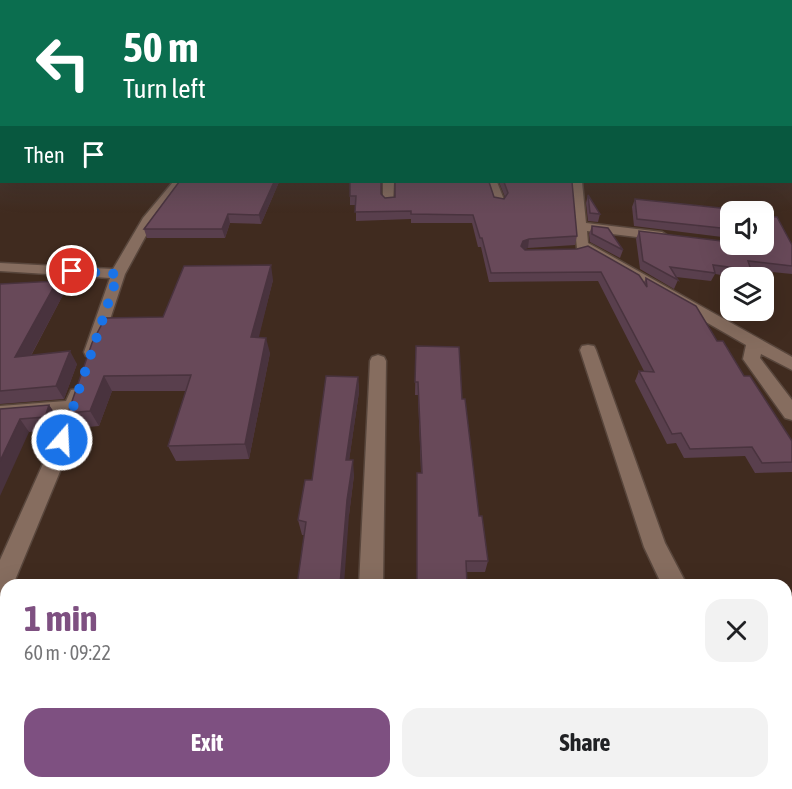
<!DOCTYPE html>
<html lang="en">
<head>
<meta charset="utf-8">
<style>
	body { margin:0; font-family:"Asap Condensed",sans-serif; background:#f2f2f2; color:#202124; height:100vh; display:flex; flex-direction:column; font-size:22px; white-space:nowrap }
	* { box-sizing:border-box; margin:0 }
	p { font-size:20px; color:#757577 }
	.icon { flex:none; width:33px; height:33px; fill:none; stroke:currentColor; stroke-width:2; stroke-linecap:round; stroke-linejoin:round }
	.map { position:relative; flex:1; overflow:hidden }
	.details { position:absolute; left:0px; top:579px; width:792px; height:210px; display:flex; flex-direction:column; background:#fff; border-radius:18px 18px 0 0; box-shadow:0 6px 24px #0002 }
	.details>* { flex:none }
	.hud { position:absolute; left:0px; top:0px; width:792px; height:183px; box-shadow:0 6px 24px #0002; background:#0b6e4f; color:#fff; overflow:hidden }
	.fabs { position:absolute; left:720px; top:201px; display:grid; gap:12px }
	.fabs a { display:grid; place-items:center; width:54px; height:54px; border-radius:12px; background:#fff; box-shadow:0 6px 24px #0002; font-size:30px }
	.pin { position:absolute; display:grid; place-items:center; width:51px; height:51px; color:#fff; margin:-26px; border:3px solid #fff; border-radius:50%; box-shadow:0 2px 6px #0007 }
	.me { position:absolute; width:66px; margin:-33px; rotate:19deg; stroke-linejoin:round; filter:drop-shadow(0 0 4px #0008) }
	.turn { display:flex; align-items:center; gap:21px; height:126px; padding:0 24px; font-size:27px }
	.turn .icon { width:78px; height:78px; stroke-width:2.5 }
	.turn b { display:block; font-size:42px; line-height:51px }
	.then { display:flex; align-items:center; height:57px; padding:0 24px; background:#0003; gap:12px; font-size:22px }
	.round { display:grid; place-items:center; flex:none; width:63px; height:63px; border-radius:18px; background:#f2f2f2 }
	.head { display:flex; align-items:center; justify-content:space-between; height:102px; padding:0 24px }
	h1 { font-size:36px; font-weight:700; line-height:45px; color:#7e5081 }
	.primary-button { display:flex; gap:12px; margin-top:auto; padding:12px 24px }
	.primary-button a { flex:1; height:69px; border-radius:18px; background:#7e5081; color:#fff; font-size:24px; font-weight:700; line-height:69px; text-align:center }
	.primary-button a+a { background:#f2f2f2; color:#202124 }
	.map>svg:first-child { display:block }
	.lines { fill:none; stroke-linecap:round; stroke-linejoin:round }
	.minor-casing { stroke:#58463c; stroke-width:3 }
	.minor { fill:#866d5f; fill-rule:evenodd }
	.wall { fill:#593f4d }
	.shaded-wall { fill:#49333e }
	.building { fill:#684959; stroke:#49333e; stroke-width:1.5 }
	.route { stroke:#1a73e8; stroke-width:10; stroke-dasharray:0 18 }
</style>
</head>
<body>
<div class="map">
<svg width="792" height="789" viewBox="0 0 792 789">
	<rect width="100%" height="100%" fill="#402b1f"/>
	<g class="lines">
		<g class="minor-casing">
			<path id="minor" d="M790 150H792V158H790Z
				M173 182H185L155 219 125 274 98 356H86L84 352 110 278 0 271V263L113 269 143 218Z
				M383 182H394L393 204H385L383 201Z
				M487 182H497L505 202 503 205H495Z
				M570 182H582L586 223 662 232 668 236 662 240 587 231 588 243 792 357V370L761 354 760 358 792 400V420L785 418 743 359 746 345 577 248Z
				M588 345 594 346 596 350 665 543 687 585H662L644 547 580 350 582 346Z
				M378 355 384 357 386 361 383 585H359L370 361 372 357Z
				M77 389 83 390 86 395 66 457 13 585H6V596L0 599V560L46 457 61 415 0 420V406L66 401 71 390Z
				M0 721 6 723V755L0 752Z
				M786 724 792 725V755L786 752Z
				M88 783H118L117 789H87Z
				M436 783H466V789H436Z
				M708 783H738L739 789H709Z"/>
		</g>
		<use href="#minor" class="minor"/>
	</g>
	<path class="wall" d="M2 142V155H0V143Z
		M179 182H279L261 224 230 223 225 238H147L144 229Z
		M323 182H381V194L385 198 494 197 504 199 505 197 499 182H572L577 236 575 245 528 248 524 249 525 250 644 282 646 278 717 341 744 376 792 441V472L755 473 745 456 684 458 676 443 667 444 635 381 639 371H644L598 281 489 282 481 247H478L472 223H411V219L356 221V205H350V182Z
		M588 195 600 214 598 222 588 221 586 203Z
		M635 199 730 212V238L634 226 632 207Z
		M592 226 623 250 620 258 590 242 589 234Z
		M639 231 730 242 792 245V274L751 270 747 278H740L715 274 711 281 676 277 678 280 674 289 640 269 636 239Z
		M273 280 258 338 270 353 249 459 176 461 168 446 186 391H112L99 426 78 428 68 413 92 343 163 317Z
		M0 284 64 293 31 356 77 364 64 399 0 404Z
		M416 346 462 399 479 516 488 561 485 572H467V585H417V473H421L418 395H415Z
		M358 377 359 392 349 460 354 475 349 515 305 535H302L298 520 312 480Z
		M49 405 58 418 53 430 29 432 0 409Z
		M476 783H707L709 789H476Z
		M760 783H786L792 789H762Z"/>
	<path class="shaded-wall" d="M274 182H279L261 224 259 215Z
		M228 214 230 223 225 238 222 229Z
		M529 239 528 248 521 250V246L523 241Z
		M271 265 273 280 255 353 251 337Z
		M57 281 64 293 23 370 15 357Z
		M266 338 270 353 249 459 245 444Z
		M70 351 77 364 64 399 56 386Z
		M104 376 112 391 99 426 90 411Z
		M358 377 359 392 347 475 346 460Z
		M49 405 58 418 53 430 45 417Z
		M20 419 29 432 0 496V461Z
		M353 460 354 475 349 515 344 585H340L347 500Z
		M250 783H256V789H249Z"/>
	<path class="building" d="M790 103H792V131H790Z
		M179 182H274L259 215 228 214 222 229H144Z
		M350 182H381V194L385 198 395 197V182H489L494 197 504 199 508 193 504 182H572L577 236 529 239 523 241 521 246 525 250 577 249 588 246 639 275 647 287 646 278 696 306 717 341H723L744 376H750L792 441V462L762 463 752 447 690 449 681 433 672 434 639 371 654 372 601 272 491 273 482 238H480L473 215 411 214V211L355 212 356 196H350Z
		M588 195 600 214 590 213Z
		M635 199 730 209 731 212 730 229 637 219Z
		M764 216 777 217 792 245V266L748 261 751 270 713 265 715 273 670 267 678 280 643 261 639 231 730 242V244H764Z
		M592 226 608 228 623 250 592 234Z
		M271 265 251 337 266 338 245 444 168 446 191 375 104 376 90 411 68 413 92 343 105 318 163 317 184 266Z
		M57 281 15 357 70 351 56 386 0 391V284Z
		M416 346 459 347 462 399H465L479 516H482L488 561H466L467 585H417V473H422L418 382H415Z
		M326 376 358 377 346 460H353L347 500 340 585H297L306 522 298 520 305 480H312Z
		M49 405 45 417 20 419 0 461V409Z
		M786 753 792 754V789H784L782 783H786Z
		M121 783H250L249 789H119Z
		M305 783H381V789H305Z
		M481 783H707L709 789H481Z"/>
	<linearGradient id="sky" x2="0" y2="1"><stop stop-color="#231811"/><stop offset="0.48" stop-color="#534a4d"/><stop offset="1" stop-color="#534a4d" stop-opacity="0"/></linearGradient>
	<rect width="792" height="213" fill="url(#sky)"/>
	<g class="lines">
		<path class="route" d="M62 440 118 274 72 271"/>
	</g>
</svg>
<div class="fabs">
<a><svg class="icon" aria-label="sound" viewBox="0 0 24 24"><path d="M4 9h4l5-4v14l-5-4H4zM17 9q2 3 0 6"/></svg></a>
<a><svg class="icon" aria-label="layers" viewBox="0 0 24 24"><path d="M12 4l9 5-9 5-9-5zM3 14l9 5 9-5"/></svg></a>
</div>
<div class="pin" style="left:72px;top:271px;background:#d93025"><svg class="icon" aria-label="arrive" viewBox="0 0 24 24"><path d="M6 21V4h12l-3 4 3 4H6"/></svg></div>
<svg class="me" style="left:62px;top:440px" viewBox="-20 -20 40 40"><circle r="17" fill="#1a73e8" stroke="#fff" stroke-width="3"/><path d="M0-11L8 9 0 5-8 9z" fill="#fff"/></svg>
<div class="hud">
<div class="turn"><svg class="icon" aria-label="left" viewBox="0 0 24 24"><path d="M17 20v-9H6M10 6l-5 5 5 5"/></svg><div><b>50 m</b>Turn left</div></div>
<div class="then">Then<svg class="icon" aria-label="arrive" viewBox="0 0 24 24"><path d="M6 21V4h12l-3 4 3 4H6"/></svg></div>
</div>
<section class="details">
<div class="head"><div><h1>1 min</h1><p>60 m · 09:22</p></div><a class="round"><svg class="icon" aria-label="close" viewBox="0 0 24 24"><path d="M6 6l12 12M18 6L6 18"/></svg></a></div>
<div class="primary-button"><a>Exit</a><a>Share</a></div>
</section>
</div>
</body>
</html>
